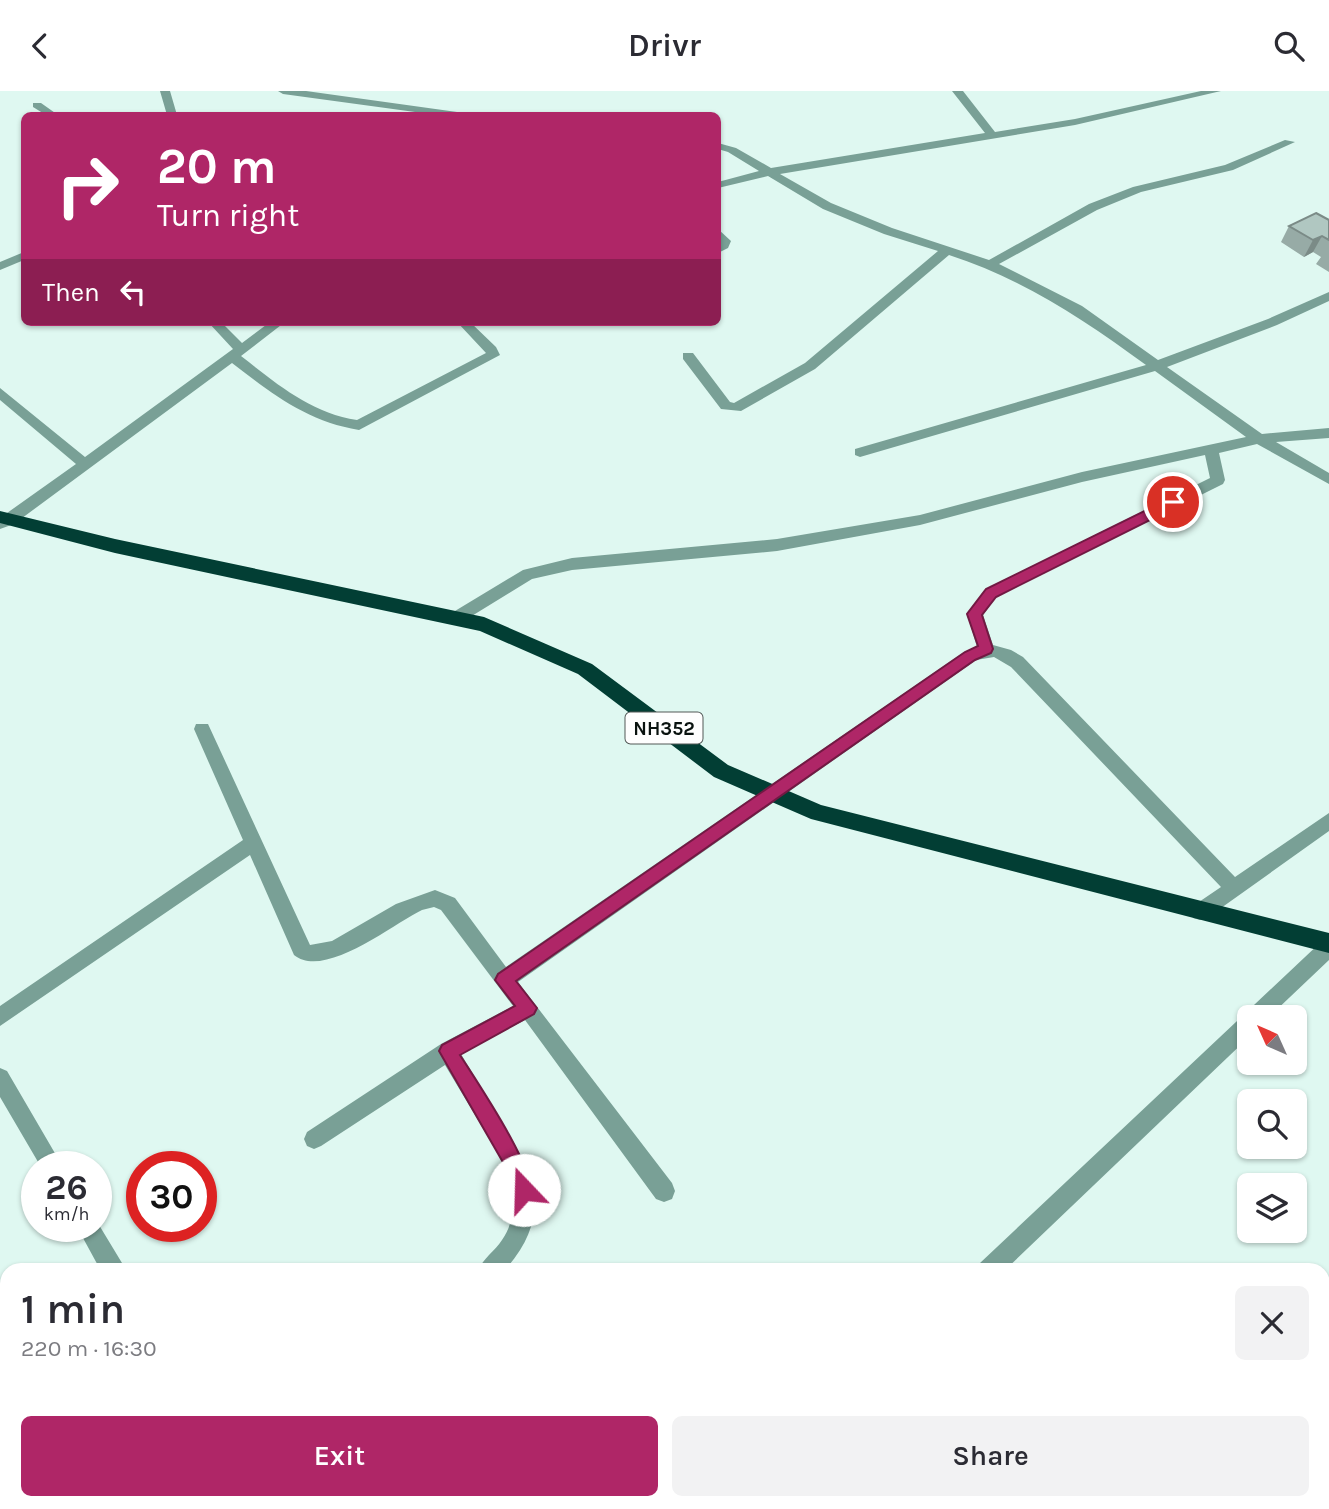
<!DOCTYPE html>
<html lang="en">
<head>
<meta charset="utf-8">
<style>
	body { margin:0; font-family:Karla,sans-serif; background:#f2f2f3; color:#2b2b33; height:100vh; display:flex; flex-direction:column; font-size:26px; white-space:nowrap }
	* { box-sizing:border-box; margin:0 }
	p { font-size:23px; color:#7c7c81 }
	.icon { flex:none; width:38px; height:38px; fill:none; stroke:currentColor; stroke-width:2; stroke-linecap:round; stroke-linejoin:round }
	.map { position:relative; flex:1; overflow:hidden }
	.sheet { position:absolute; left:0px; top:1172px; width:1330px; height:247px; display:flex; flex-direction:column; background:#fff; border-radius:21px 21px 0 0; box-shadow:0 2px 5px #0004 }
	.sheet>* { flex:none }
	.guide { position:absolute; left:21px; top:21px; width:700px; height:214px; border-radius:10px; box-shadow:0 2px 5px #0004; background:#af2667; color:#fff; overflow:hidden }
	.needle { width:46px; rotate:315deg }
	.fabs { position:absolute; left:1237px; top:914px; display:grid; gap:14px }
	.fabs a { display:grid; place-items:center; width:70px; height:70px; border-radius:10px; background:#fff; box-shadow:0 2px 5px #0004; font-size:35px }
	.speed { position:absolute; left:21px; top:1060px; display:flex; gap:14px; font-size:35px; font-weight:700; text-align:center }
	.speed>* { display:grid; place-content:center; width:91px; height:91px; border-radius:50%; background:#fff; box-shadow:0 2px 5px #0004; line-height:1 }
	.speed small { font-size:18px; font-weight:400 }
	.speed .limit { border:10px solid #d22; background:#fff; color:#111 }
	.pin { position:absolute; display:grid; place-items:center; width:60px; height:60px; color:#fff; margin:-30px; border:4px solid #fff; border-radius:50%; box-shadow:0 2px 7px #0007 }
	.me { position:absolute; width:77px; margin:-38px; rotate:339deg; stroke-linejoin:round; filter:drop-shadow(0 0 5px #0008) }
	.turn { display:flex; align-items:center; gap:24px; height:147px; padding:0 21px; font-size:32px }
	.turn .icon { width:91px; height:91px; stroke-width:2.5 }
	.turn b { display:block; font-size:49px; line-height:60px }
	.then { display:flex; align-items:center; height:66px; padding:0 21px; background:#0003; gap:14px; font-size:26px }
	.round { display:grid; place-items:center; flex:none; width:74px; height:74px; border-radius:10px; background:#f2f2f3 }
	.head { display:flex; align-items:center; justify-content:space-between; height:119px; padding:0 21px }
	h1 { font-size:42px; font-weight:600; line-height:52px }
	.cta { display:flex; gap:14px; margin-top:auto; padding:14px 21px }
	.cta a { flex:1; height:80px; border-radius:10px; background:#af2667; color:#fff; font-size:28px; font-weight:600; line-height:80px; text-align:center }
	.cta a+a { background:#f2f2f3; color:#2b2b33 }
	header { display:flex; justify-content:space-between; align-items:center; height:91px; padding:0 21px; background:#fff; font-size:32px; font-weight:600 }
	.map>svg:first-child { display:block }
	.lines { fill:none; stroke-linecap:round; stroke-linejoin:round }
	.street { fill:#79a096; fill-rule:evenodd }
	.highway { fill:#023e34; fill-rule:evenodd }
	.wall { fill:#97aba6 }
	.shaded-wall { fill:#7b8b87 }
	.building { fill:#b0c7c1; stroke:#7b8b87; stroke-width:2 }
	.route { fill:#af2667; stroke:#721943; stroke-width:2 }
	.labels { text-anchor:middle; stroke-width:5; stroke-linejoin:round; paint-order:stroke }
	.shield { fill:#fefefe; stroke:#525957; stroke-width:2 }
	.shield-label { font-size:19px; font-weight:bold; fill:#09120f }
</style>
</head>
<body>
<header><svg class="icon" aria-label="back" viewBox="0 0 24 24"><path d="M15 5l-7 7 7 7"/></svg>Drivr<svg class="icon" aria-label="search" viewBox="0 0 24 24"><circle cx="10" cy="10" r="6"/><path d="M15 15l6 6"/></svg></header>
<div class="map">
<svg width="1329" height="1418" viewBox="0 0 1329 1418">
	<rect width="100%" height="100%" fill="#dff8f1"/>
	<g class="lines">
		<path class="street" d="M160 0H170L177 24H167Z
			M278 0H306L457 21 462 24H437L283 3Z
			M952 0H963L995 41 1075 28 1201 0H1221L1075 34 780 83 831 112 892 137 989 169 1089 113 1133 96 1225 74 1285 49 1295 51 1233 79 1141 101 1097 119 999 173 1082 215 1158 269 1268 228 1329 201V210L1277 234 1167 276 1262 343 1329 337V347L1276 351 1329 382V393L1257 353 1219 362 1225 389 1223 393 996 506 983 524 993 554 1011 559 1023 566 1235 786 1329 722V740L1207 827 1200 829 1193 827 1191 821 1193 815 1221 796 1011 576 994 566 976 569 518 891 672 1092 675 1100 672 1108 664 1111 656 1108 525 929 461 963C475 987 489 1010 503 1033 536 1087 552 1127 504 1180H478C483 1167 495 1160 502 1149 517 1128 514 1102 508 1079L445 974 321 1055 314 1058 307 1055 304 1048 307 1041 441 953 513 915 441 819 434 816 422 819C393 833 324 889 294 864L250 764 0 935V915L243 749 194 638 196 633H208L310 854 332 850 396 813 435 799 455 807 506 876 964 561 977 556 967 523 986 498 1210 387 1205 364 1082 391 920 434 777 460 572 479 532 488 462 531H450L448 527 450 523 523 479 572 467 777 448 920 424 1082 381 1246 346 1155 280 860 366 855 364V358L1146 274C1083 228 1023 188 949 164L815 278 741 320 721 318 683 268V262H693L730 311 734 312 805 272 938 160 884 143 823 118 768 85 718 97V91L759 80 728 61 718 58V52L736 57 771 77 985 42Z
			M33 12H41L58 24H46L33 16Z
			M718 138 731 150 728 157 718 162Z
			M24 161V169L0 179V171Z
			M208 231H221L242 252 270 231H285L241 265C277 293 311 322 357 329L486 262 457 231H470L496 256 500 264 359 339C308 331 272 303 232 272L14 433 0 438V427L76 373 0 309V297L85 366 233 258Z
			M1329 847V869L1269 926H1250V945L1004 1180H977L980 1172 1322 850Z
			M0 977 7 980 63 1076H41L0 1006Z
			M96 1129 122 1172 125 1180H101L77 1136H96Z
			M713 1412H742L740 1418H711Z
			M1118 1412H1146L1144 1418H1116Z
			M1174 1412H1200L1202 1418H1176Z"/>
		<path class="highway" d="M0 420 115 448 484 526 592 573 728 674 821 714 1329 842V862L811 728 714 686 578 583 480 540 115 462 0 432Z"/>
	</g>
	<path class="wall" d="M1329 129V181L1316 173 1321 166 1313 161 1304 166 1281 151 1289 135Z"/>
	<path class="shaded-wall" d="M1322 145 1313 161 1304 166 1313 149Z"/>
	<path class="building" d="M1316 122 1329 129V149L1322 145 1313 149 1289 135Z"/>
	<path class="route" d="M1173 406 1180 411 1178 415 996 506 982 524 993 558 991 562 975 569 516 890 537 917 534 923 460 964C475 988 540 1083 530 1106L524 1109 517 1106 508 1080 439 960 442 954 515 915 495 889 498 883 965 561 978 555 967 523 986 498Z"/>
	<g class="labels">
		<rect class="shield" x="625.5" y="621.5" width="77" height="31" rx="5"/>
		<g class="shield-label">
			<text x="664" y="644">NH352</text>
		</g>
	</g>
</svg>
<div class="fabs">
<a><svg class="needle" viewBox="-14 -14 28 28"><path d="M0-13l5 13h-10z" fill="#e53935"/><path d="M0 13l5-13h-10z" fill="#7c7c81"/></svg></a>
<a><svg class="icon" aria-label="search" viewBox="0 0 24 24"><circle cx="10" cy="10" r="6"/><path d="M15 15l6 6"/></svg></a>
<a><svg class="icon" aria-label="layers" viewBox="0 0 24 24"><path d="M12 4l9 5-9 5-9-5zM3 14l9 5 9-5"/></svg></a>
</div>
<div class="speed"><div>26<small>km/h</small></div><div class="limit">30</div></div>
<div class="pin" style="left:1173px;top:411px;background:#d93025"><svg class="icon" aria-label="arrive" viewBox="0 0 24 24"><path d="M6 21V4h12l-3 4 3 4H6"/></svg></div>
<svg class="me" style="left:524px;top:1099px" viewBox="-20 -20 40 40"><circle r="19" fill="#fff"/><path d="M0-13L10 11 0 6-10 11z" fill="#af2667"/></svg>
<div class="guide">
<div class="turn"><svg class="icon" aria-label="right" viewBox="0 0 24 24"><path d="M7 20v-9h11M14 6l5 5-5 5"/></svg><div><b>20 m</b>Turn right</div></div>
<div class="then">Then<svg class="icon" aria-label="left" viewBox="0 0 24 24"><path d="M17 20v-9H6M10 6l-5 5 5 5"/></svg></div>
</div>
<section class="sheet">
<div class="head"><div><h1>1 min</h1><p>220 m · 16:30</p></div><a class="round"><svg class="icon" aria-label="close" viewBox="0 0 24 24"><path d="M6 6l12 12M18 6L6 18"/></svg></a></div>
<div class="cta"><a>Exit</a><a>Share</a></div>
</section>
</div>
</body>
</html>
